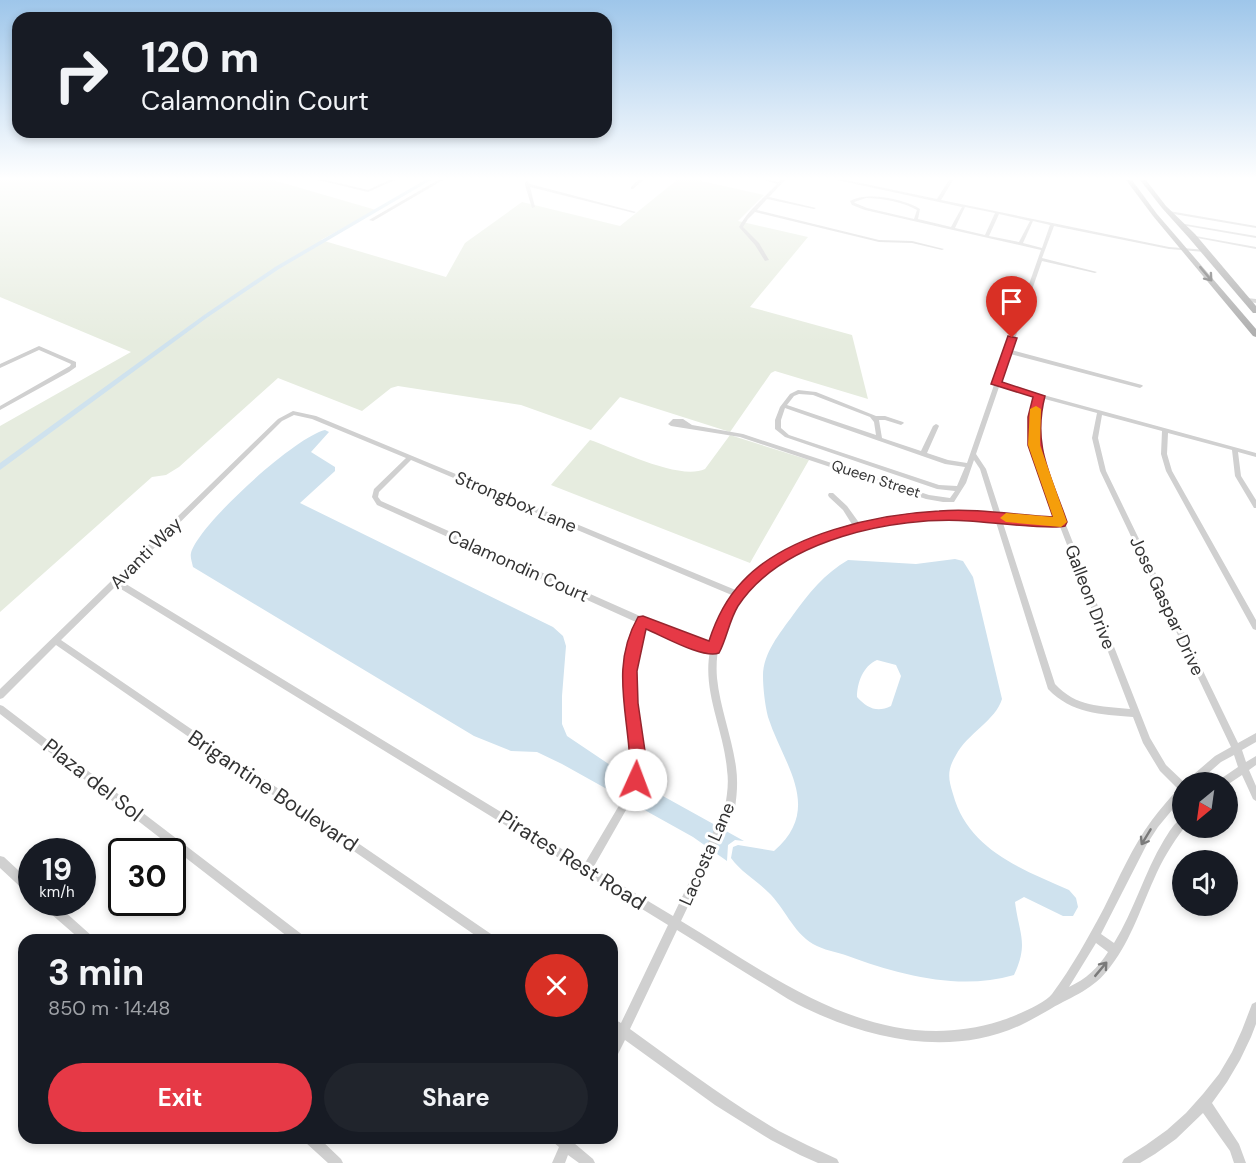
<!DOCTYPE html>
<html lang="en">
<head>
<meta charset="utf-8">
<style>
	body { margin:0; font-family:"DM Sans",sans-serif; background:#20242c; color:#f1f3f6; height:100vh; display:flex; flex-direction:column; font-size:22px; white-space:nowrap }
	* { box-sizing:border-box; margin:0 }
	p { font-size:20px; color:#9ea1a6 }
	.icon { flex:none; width:33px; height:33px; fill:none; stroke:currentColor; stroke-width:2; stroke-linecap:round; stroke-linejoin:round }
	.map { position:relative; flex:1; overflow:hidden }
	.details { position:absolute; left:18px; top:934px; width:600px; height:210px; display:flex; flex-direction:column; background:#171b24; border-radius:18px; box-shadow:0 3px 9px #0003 }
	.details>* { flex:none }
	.guide { position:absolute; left:12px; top:12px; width:600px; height:126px; border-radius:18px; box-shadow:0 3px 9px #0003; background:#171b24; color:#f1f3f6; overflow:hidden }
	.needle { width:39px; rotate:209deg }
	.fabs { position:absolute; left:1172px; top:772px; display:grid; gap:12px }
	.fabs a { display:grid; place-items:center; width:66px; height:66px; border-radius:50%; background:#171b24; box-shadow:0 3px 9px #0003; font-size:30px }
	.speed { position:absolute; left:18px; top:838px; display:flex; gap:12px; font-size:30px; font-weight:700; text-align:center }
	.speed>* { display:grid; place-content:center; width:78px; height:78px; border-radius:50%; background:#171b24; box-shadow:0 3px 9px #0003; line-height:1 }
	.speed small { font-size:15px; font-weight:400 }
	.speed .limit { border:3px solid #111; border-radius:9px; background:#fff; color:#111 }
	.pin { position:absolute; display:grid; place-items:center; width:51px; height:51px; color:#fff; margin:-62px -26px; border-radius:50% 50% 50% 0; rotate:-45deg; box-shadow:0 0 6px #0007 }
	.pin .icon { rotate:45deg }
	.me { position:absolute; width:66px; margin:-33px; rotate:2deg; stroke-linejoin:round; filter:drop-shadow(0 0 4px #0008) }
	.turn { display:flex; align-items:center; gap:21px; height:126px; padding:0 30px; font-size:27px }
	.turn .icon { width:78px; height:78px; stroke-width:2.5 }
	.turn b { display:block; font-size:42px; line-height:51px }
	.round { display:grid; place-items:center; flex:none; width:63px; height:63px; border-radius:32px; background:#20242c }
	.head { display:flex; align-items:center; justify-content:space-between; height:102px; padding:0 30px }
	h1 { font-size:36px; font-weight:700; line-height:45px }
	.button { display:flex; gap:12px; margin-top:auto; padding:12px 30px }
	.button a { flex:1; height:69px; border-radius:36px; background:#e63946; color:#fff; font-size:24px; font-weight:700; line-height:69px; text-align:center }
	.button a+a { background:#20242c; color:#f1f3f6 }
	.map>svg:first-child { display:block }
	.green { fill:#e6ecdf }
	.water { fill:#cfe2ee; fill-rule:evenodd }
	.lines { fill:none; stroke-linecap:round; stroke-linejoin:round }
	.canal { fill:#cfe2ee; fill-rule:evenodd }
	.street { fill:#d0d0d0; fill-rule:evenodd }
	.primary { fill:#ababab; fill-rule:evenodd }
	.oneway { stroke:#636363 }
	.oneway2 { stroke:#7a7a7a }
	.route { fill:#e63946; stroke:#96252e; stroke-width:1.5 }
	.slow { fill:#f59e0b }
	.labels { text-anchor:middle; stroke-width:6; stroke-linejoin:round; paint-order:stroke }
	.far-street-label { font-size:15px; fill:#333; stroke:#fff }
	.street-label { font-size:18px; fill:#333; stroke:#fff }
	.near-street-label { font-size:21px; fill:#333; stroke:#fff }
</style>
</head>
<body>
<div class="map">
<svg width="1256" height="1163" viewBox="0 0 1256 1163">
	<rect width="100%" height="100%" fill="#fff"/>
	<path class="green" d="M0 180H273L376 210 321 240 446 277 465 243 522 202 620 226 677 180H697L764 195 738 221 808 237 750 307 852 335 868 399 775 371 771 373 730 432 620 397 591 430 521 405 398 386 391 388 362 411 278 378 179 467 166 475 152 477 0 612V426L131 352 0 297Z
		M730 435 809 460 750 563 551 485 590 440C617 449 679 481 705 469Z"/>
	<path class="water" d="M325 430 329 432 311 452 335 467V471L300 503 553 627 563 636 566 646 562 696V724L567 736 625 775 744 841 735 840 728 845 727 861 693 837 562 764 537 752 511 751 474 736 193 567C192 562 190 557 191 553 199 524 295 437 325 430Z
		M955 559 963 561 973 577 1002 699C996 720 967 734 956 755 947 770 948 778 953 794 968 850 1022 869 1069 890L1076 898 1078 907 1073 916H1063L1024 897 1015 902C1019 934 1029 943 1014 975 959 991 900 975 848 956 837 952 823 950 813 944 792 931 785 908 768 892 756 880 741 872 731 858L733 847 738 845 774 851C824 808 783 764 768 717 765 705 763 688 763 676 763 653 780 633 793 615 808 594 825 573 848 560L916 564ZM877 660 896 665 901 676 891 706C877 713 867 708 857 697 857 683 863 666 877 660Z"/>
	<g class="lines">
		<path class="canal" d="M425 180H431L279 269 208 317 0 470V463L204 315 275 267Z"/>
		<path class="street" d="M318 180H326L368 190 389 180H395L368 192Z
			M438 180H443L373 221 369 220Z
			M638 180H643L633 189H631V187Z
			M764 180 779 182 781 180H785L769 197 816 208 814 209 767 199 757 210 879 240 912 241 944 249 942 250 912 243 879 242 755 212 748 219 743 227 759 243 769 260 765 261 755 245 739 227C748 210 764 198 777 184Z
			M837 180H846L937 199 949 180H953L941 200 1169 247 1207 250V251L1205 252 1169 249 1054 226 1042 258 1097 272 1095 273 1042 261 1011 350 1142 385 1143 386 1140 388 1010 354 1000 383 1256 453V457L1238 452 1241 476 1256 500V508H1254L1235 476 1232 450 1168 433 1167 454 1172 471 1256 620V630L1253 629 1166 471 1161 454 1162 431 1102 415 1098 438 1106 471 1238 743 1256 733V742L1242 750 1246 762 1256 756V765L1249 770 1256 786V801L1253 799 1242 775 1227 785V783H1217L1219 780 1238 767 1234 755 1221 762 1197 783H1182V798L1158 827 1147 844 1101 934 1114 943C1134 911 1144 873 1164 840 1169 832 1174 823 1182 818V828H1184C1172 844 1162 860 1154 879 1140 910 1129 945 1107 971 1091 991 1068 998 1047 1011 1039 1015 1032 1020 1023 1024 950 1059 866 1039 797 1004 782 996 768 986 754 978 728 962 703 946 677 930L630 1029C679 1064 727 1101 779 1131 798 1141 818 1150 837 1159L839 1163H818L800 1155 771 1140 715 1105 625 1040 616 1058 612 1060V1041L616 1034 612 1031V1018L621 1023 668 925 116 586 61 640 494 936 495 940H482L56 645 3 698 0 699V689L278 419 293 411 316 416 738 591C767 557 812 537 853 526L843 510 829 497 828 495 829 493H833L847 506 860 524C902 512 950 512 994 514L980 469 974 460 966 483 954 502H943L926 499 740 437 671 426 668 424 673 419H683L692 425 743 434 929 495 950 498 955 491 937 489 785 437 775 429V420L780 407 790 394 798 390 816 392 876 416H885L903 422 904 423 901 425 885 420H879L882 438 921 451 933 426 936 424 938 425 939 426 927 453 948 460 967 463 994 385 993 384 1005 352 1004 351 1006 350 1041 250 865 210 852 205 850 201C867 191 905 199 920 209L918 219 951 227 962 207ZM866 198C881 198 904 202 917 210L914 219 867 208 855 203 854 202ZM965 207 995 213 985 235 955 228ZM999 214 1030 221 1019 242 989 236ZM1033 221 1050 225 1042 248 1023 243ZM999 387 1036 397C1033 407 1031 418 1031 429 1031 460 1046 491 1057 519L1001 515 986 469 976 454ZM799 394 813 395 870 417 874 422 876 435 787 405 794 396ZM1041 398 1097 413 1092 438 1100 471 1231 747 1215 756 1187 780 1185 783 1166 765 1150 738 1049 482C1039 452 1034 430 1041 398ZM785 408 945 464 965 467 957 486 939 485 789 435 781 428V420ZM294 415 312 419 406 458 374 489 372 497 377 505 638 623 630 643 625 665V687L632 751 631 772 627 792 585 863 121 581 282 421ZM411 460 734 596 720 620 711 645 685 636 381 501 378 497 379 492ZM945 518 995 519 1048 689C1072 714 1100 714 1133 717L1143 743 1160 771 1178 789C1169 799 1160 809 1152 820 1132 847 1119 878 1104 908 1088 938 1072 967 1052 994 1044 1004 1013 1017 1000 1021 879 1059 779 980 681 921L735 808C737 794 738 781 736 767 732 737 720 708 717 678 710 593 796 543 868 527 893 521 919 520 945 518ZM1002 520 1059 524 1130 709C1100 706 1076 707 1055 684ZM645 626 680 641 710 651C702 692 724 730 727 770 729 783 727 795 725 807L673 916 593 868 634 796 640 772 641 751 634 687V665L638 643ZM1096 943 1108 952C1098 968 1086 979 1069 987Z
			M527 181H528L530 184 636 212 634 213 530 187 535 207 532 208 525 185V182Z
			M1169 211 1256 226V228L1168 213 1167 212Z
			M1179 223 1256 236V238L1181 225H1179Z
			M1190 235 1256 247V249L1192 237H1190Z
			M1247 298 1256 299V303L1245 301V299Z
			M39 346 76 362V367L69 372 0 410V406L70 366 71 364 39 350 0 368V364Z
			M0 705 3 706 304 936 305 940H292L0 714Z
			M0 856 4 857 32 883V895L28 894 0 868Z
			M42 903H55L92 936 93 940H81L43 907Z
			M1256 1002V1024L1251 1037 1240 1060 1227 1082 1212 1103 1239 1144 1246 1163H1234L1230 1151 1203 1113 1176 1139 1155 1154 1140 1163H1122L1124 1159 1146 1145 1167 1130 1186 1113 1203 1094 1219 1074 1232 1052 1242 1030 1252 1004Z
			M303 1138H319L341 1159 343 1163H328L305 1142Z
			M551 1138H576L574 1143 593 1159 595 1163H579L568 1155 565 1163H552L559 1147 553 1142Z"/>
		<path class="primary" d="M1126 180H1132L1157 214 1256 329V337L1253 336 1153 216Z
			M1140 180H1146L1166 206 1195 234 1256 306V313H1253L1189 238 1162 208Z"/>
	</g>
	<defs><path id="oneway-shaft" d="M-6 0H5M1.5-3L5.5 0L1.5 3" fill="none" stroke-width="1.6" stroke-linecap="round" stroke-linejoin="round" transform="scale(1.5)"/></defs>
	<use class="oneway" href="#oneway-shaft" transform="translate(1206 274) rotate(50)"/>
	<g class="oneway2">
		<use href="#oneway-shaft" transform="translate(1146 837) rotate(121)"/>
		<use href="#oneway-shaft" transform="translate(1101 969) rotate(-50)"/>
	</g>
	<linearGradient id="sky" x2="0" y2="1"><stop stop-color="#9ec6ea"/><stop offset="0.52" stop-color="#fff"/><stop offset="1" stop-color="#fff" stop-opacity="0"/></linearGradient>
	<rect width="1256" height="343" fill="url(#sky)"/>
	<path class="route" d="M1008 336 1017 338 1002 382 1045 396C1032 446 1051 475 1067 522L1065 526C1049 530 990 522 969 521 895 516 782 539 738 606 729 621 727 638 719 653 703 659 663 636 646 629L637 671 638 703 645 751 644 780 642 786 636 788 630 786C625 775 630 761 629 749 625 702 613 661 638 617L643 616 709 641C716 619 726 599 742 582 786 534 877 514 939 511 976 508 1016 515 1053 517L1028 445V417L1033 397 991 384Z"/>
	<path class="slow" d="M1036 406 1041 409 1040 445 1067 522 1061 527 1006 522 1000 518 1006 513 1053 517 1028 445 1030 409Z"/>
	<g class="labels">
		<g class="far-street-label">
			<text transform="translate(876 479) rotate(18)" y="5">Queen Street</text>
		</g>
		<g class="street-label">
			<text transform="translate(516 502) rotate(23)" y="6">Strongbox Lane</text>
			<text transform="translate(146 553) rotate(-45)" y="6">Avanti Way</text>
			<text transform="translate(518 566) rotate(24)" y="6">Calamondin Court</text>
			<text transform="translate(1090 597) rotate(69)" y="6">Galleon Drive</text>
			<text transform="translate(1167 606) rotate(65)" y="6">Jose Gaspar Drive</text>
			<text transform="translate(707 854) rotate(-66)" y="6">Lacosta Lane</text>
		</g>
		<g class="near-street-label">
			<text transform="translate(93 780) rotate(38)" y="7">Plaza del Sol</text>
			<text transform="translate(273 791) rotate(34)" y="7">Brigantine Boulevard</text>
			<text transform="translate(572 860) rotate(32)" y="7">Pirates Rest Road</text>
		</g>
	</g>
</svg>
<div class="fabs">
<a><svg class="needle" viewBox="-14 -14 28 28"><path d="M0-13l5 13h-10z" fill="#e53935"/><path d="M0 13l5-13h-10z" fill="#9ea1a6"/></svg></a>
<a><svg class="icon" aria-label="sound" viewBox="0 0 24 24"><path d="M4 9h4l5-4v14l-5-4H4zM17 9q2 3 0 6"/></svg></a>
</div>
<div class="speed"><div>19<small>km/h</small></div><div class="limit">30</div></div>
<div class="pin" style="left:1012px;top:338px;background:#d93025"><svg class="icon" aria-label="arrive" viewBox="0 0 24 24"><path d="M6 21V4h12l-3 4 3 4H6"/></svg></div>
<svg class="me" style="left:636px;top:780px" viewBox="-20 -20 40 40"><circle r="19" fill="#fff"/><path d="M0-13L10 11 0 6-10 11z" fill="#e63946"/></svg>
<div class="guide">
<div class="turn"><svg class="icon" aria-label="right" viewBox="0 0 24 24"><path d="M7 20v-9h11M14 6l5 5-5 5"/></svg><div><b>120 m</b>Calamondin Court</div></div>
</div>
<section class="details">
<div class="head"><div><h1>3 min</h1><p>850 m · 14:48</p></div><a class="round" style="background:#d93025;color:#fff"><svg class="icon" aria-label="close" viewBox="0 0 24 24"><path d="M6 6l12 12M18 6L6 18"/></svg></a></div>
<div class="button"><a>Exit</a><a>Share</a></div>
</section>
</div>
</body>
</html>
